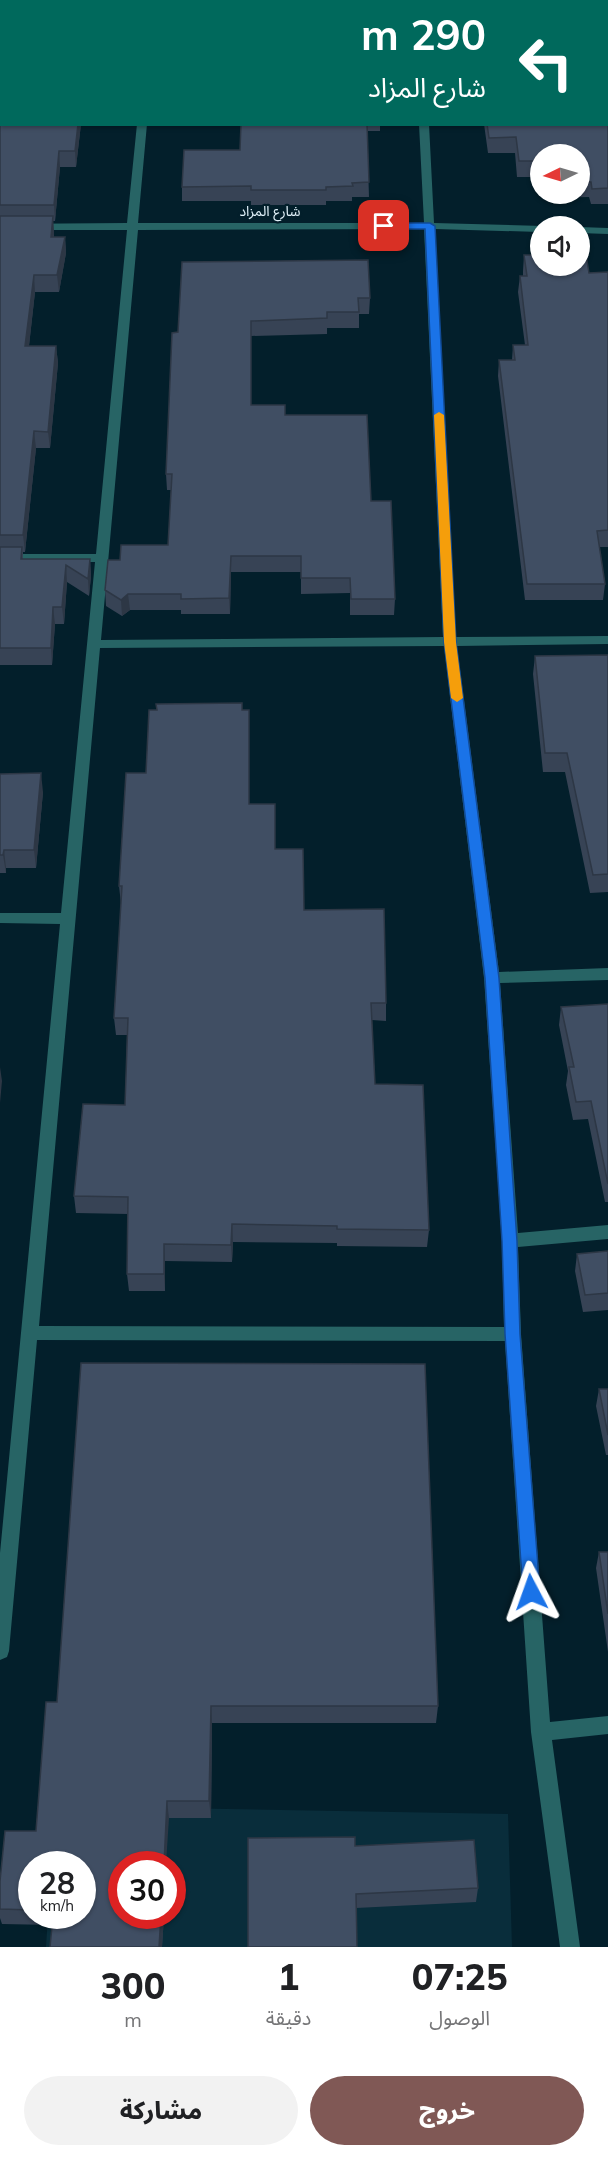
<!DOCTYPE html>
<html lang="ar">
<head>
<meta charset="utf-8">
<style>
	body { margin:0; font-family:Mulish,"Noto Sans Arabic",sans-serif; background:#f2f2f2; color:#202124; direction:rtl; height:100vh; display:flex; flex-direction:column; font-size:22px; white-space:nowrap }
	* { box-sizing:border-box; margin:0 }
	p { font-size:20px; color:#757577 }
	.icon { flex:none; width:33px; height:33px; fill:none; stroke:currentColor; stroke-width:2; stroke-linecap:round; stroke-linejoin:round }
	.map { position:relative; height:1947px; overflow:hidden; direction:ltr }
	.drawer { display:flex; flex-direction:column; background:#fff; flex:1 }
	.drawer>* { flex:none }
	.top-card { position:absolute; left:0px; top:0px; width:609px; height:126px; box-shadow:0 2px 4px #0004; direction:rtl; background:#00695c; color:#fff; overflow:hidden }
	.needle { width:39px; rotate:265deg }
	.tools { position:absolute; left:530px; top:144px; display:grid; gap:12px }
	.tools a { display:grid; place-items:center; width:60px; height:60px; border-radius:50%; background:#fff; box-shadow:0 2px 4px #0004; font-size:30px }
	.speed { position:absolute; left:18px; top:1851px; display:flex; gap:12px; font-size:30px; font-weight:700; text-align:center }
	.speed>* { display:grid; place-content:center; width:78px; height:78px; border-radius:50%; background:#fff; box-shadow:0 2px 4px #0004; line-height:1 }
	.speed small { font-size:15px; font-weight:400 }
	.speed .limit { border:9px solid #d22; background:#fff; color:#111 }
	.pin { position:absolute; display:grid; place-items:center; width:51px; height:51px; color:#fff; margin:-26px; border-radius:12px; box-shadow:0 3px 9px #0006 }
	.me { position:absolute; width:66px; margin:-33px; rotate:356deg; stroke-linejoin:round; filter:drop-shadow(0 0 4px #0008) }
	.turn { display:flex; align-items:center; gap:21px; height:126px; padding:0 24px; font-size:27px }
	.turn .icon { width:78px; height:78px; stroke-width:2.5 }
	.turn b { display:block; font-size:42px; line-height:51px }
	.eta { display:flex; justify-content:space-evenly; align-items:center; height:102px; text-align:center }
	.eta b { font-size:36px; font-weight:800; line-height:42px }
	.action { display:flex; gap:12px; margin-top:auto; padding:12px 24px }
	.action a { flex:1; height:69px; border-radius:36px; background:#805855; color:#fff; font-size:24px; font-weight:800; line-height:69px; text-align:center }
	.action a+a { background:#f2f2f2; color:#202124 }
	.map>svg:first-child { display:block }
	.built { fill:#092d3b; fill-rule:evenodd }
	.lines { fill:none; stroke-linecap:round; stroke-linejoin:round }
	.street { fill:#276465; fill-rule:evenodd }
	.wall { fill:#374355; fill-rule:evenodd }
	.shaded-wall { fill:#2d3745 }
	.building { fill:#404e63; stroke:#2d3745; stroke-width:1.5 }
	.route { fill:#1a73e8; stroke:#114b97; stroke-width:1.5 }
	.slow { fill:#f59e0b }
	.labels { text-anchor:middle; stroke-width:4.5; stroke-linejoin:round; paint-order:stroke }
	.far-street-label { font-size:14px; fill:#e0f0f8; stroke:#031f2b }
</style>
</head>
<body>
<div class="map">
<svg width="608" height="1947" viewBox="0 0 608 1947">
	<rect width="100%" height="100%" fill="#031f2b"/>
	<path class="built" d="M54 1806 508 1814 512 1947H46L48 1916H82V1864ZM122 1864H172V1916H122Z"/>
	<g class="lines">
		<path class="street" d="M148 0H158V2H148Z
			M413 0H423V2H413Z
			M137 124H147L138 223H424L419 124H429L434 223 543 226H540V232L435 229 456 637 608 636V644L457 646 499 972 608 968V980L500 983 518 1233 608 1225V1239L518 1247 521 1334 550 1722 608 1716V1734L552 1740 580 1947H560L531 1732 505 1341 37 1340 9 1651 7 1657 0 1660V1553L60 924 0 923V913H61L95 562H0V554H96L127 230H0V224L127 223ZM424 229 443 637 101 640 138 230ZM444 646 484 978 502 1241 504 1327 39 1326 100 648Z
			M579 227 608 228V234L579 233Z"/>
	</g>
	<path class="wall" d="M0 0H83V2H2V124H81L76 167H60L55 221H53L54 237H65L66 253 59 292H35L29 346H56L58 363 50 448H36L25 552H23V559H90L91 576 89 596 67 582 64 624H55L52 665H0Z
		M573 0H608V204H591L589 197 542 198V194H579V154H540V183L539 177H517L515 153H488L484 124H608V2H573Z
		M241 124H380V131H367L369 197H352V201H326V205H251V201H182V187L240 150Z
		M524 255 589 273 608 272V547H599L605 584 603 600H525L498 376 499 360H512L513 345H525L518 292 520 276H523V271Z
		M182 262 370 298 369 314H359V328H327V334L251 336V405L285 415 371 501 395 599 394 615H350V593L301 594V572H231L230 614H181V610H130L122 616 106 606 105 590 120 560 168 545 171 490H167L166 474 178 332Z
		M608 655V892L590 893 565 772H543L533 674 535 656Z
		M0 774 43 792 36 868H6V873H0Z
		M249 804 275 849 304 910 386 1003V1021L372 1020 375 1084 429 1230 427 1247 337 1246V1243L233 1242 232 1262 165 1261V1291H129L127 1274 128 1214 76 1213 74 1196 125 1105 127 1035H116L114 1018 121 904 119 886Z
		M608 1004V1202H605L588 1119 573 1120 566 1085 568 1071 559 1025 561 1007Z
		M608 1251V1310L583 1312 575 1271 577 1254Z
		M599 1389H608V1455H606L596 1406Z
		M599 1552H608V1652L596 1568Z
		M46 1702 438 1706 436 1723H212L211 1818H169L122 1916H164L162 1947 52 1925 2 1924 0 1918V1881L36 1831ZM32 1864 82 1916H32Z
		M355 1846 478 1888 476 1902 356 1908Z"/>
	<path class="shaded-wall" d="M78 124H81L76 167 75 151Z
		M59 151 60 167 55 221 54 205Z
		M53 216 54 232 52 254 51 237Z
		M65 237 66 253 59 292 57 275Z
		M34 275 35 292 27 363 25 346Z
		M56 346 58 363 50 448 48 432Z
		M34 431 36 448 25 552 23 535Z
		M231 556V572L230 614 229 598Z
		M90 559 91 576 89 596 88 579Z
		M66 565 67 582 64 624 62 607Z
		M128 594 130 610 122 616 121 600Z
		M53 607 55 624 52 665 51 648Z
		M41 773 43 792 36 868 34 850Z
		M4 850 6 868V873L3 855Z
		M0 1067 2 1081 0 1103Z
		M232 1224 233 1242 232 1262 231 1245Z
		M164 1244 165 1261V1291L164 1274Z
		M211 1706 212 1723 211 1818 209 1801Z
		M167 1801 169 1818 166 1864H164Z
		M161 1916H164L162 1947H159Z"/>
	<path class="building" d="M0 0H81V2H2V124H78L75 151H59L54 205H0Z
		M168 0H378V2H168Z
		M577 0H608V188L592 189 591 182H579V154H540V161H519L516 137 489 138 487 124H608V2H577Z
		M241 124H367L369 182 352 183 353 186 326 187V190H251V186L182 187 184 150H240Z
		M0 216H53L51 237H65L57 275H34L25 346H56L48 432 34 431 23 535H0Z
		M524 255H540V266H579V255H586L589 273 608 272V530L597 531 605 584H527L499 360H515L513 345H528L520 276H527Z
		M368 260 370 298H358L359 312H327V318L251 321V405H285V415H367L371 501H391L395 599H351L350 578H301V556H231L229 598 181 599V594H128L121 600 105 590 108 560H120L121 545H168L172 474H166L172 333 178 332 182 262Z
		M0 547H22L21 559H90L88 579 66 565 62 607H53L51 648H0Z
		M608 655V874L593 875 567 753H545L535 656Z
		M242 703V710H249V804H275V849H303L304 910 384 909 386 1003H371L375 1084 423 1085 429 1230 337 1229V1226L232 1224 231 1245 164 1244V1274H127L128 1197 74 1196 83 1104 125 1105 128 1018H114L122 886H119L126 773H146L149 710H157L156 704Z
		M41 773 34 850H4L3 855H0V774Z
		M608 1004V1184L591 1101 576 1102 569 1067H574L561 1007Z
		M608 1251V1293L585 1295 577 1254Z
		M81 1363 425 1364 438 1706H211L209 1801H167L164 1864H122V1916H161L159 1947H50L53 1916H82V1864H32V1910L0 1909V1881L5 1831H36L46 1702H57Z
		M599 1389H608V1435Z
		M599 1552H608V1614Z
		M355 1837V1846L474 1840 478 1888 356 1894 357 1947H248V1838Z"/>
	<path class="route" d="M430 223 435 226 456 642 499 978 517 1241 520 1334 540 1592 537 1597 531 1599 525 1597 523 1592 505 1334 502 1241 485 978 444 642 425 229H384L379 226 384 223Z"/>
	<path class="slow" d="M439 412 444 415 456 642 463 698 457 702 451 698 444 642 434 415Z"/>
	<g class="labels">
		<g class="far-street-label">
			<text x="270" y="216">شارع المزاد</text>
		</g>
	</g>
</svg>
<div class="tools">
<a><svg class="needle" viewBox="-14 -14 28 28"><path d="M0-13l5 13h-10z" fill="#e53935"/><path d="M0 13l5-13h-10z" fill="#757577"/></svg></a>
<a><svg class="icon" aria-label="sound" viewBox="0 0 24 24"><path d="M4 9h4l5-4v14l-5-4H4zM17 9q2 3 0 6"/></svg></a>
</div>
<div class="speed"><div>28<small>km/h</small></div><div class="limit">30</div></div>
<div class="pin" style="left:384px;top:226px;background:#d93025"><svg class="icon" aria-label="arrive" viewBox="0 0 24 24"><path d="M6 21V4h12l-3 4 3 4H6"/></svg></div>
<svg class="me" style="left:531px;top:1592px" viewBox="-20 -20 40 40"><path d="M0-17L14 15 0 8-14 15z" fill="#1a73e8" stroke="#fff" stroke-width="4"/></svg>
<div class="top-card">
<div class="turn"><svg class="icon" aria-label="left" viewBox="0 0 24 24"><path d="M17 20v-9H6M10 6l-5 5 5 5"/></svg><div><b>290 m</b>شارع المزاد</div></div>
</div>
</div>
<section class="drawer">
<div class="eta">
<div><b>07:25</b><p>الوصول</p></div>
<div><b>1</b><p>دقيقة</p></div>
<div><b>300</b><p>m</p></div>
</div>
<div class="action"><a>خروج</a><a>مشاركة</a></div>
</section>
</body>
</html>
